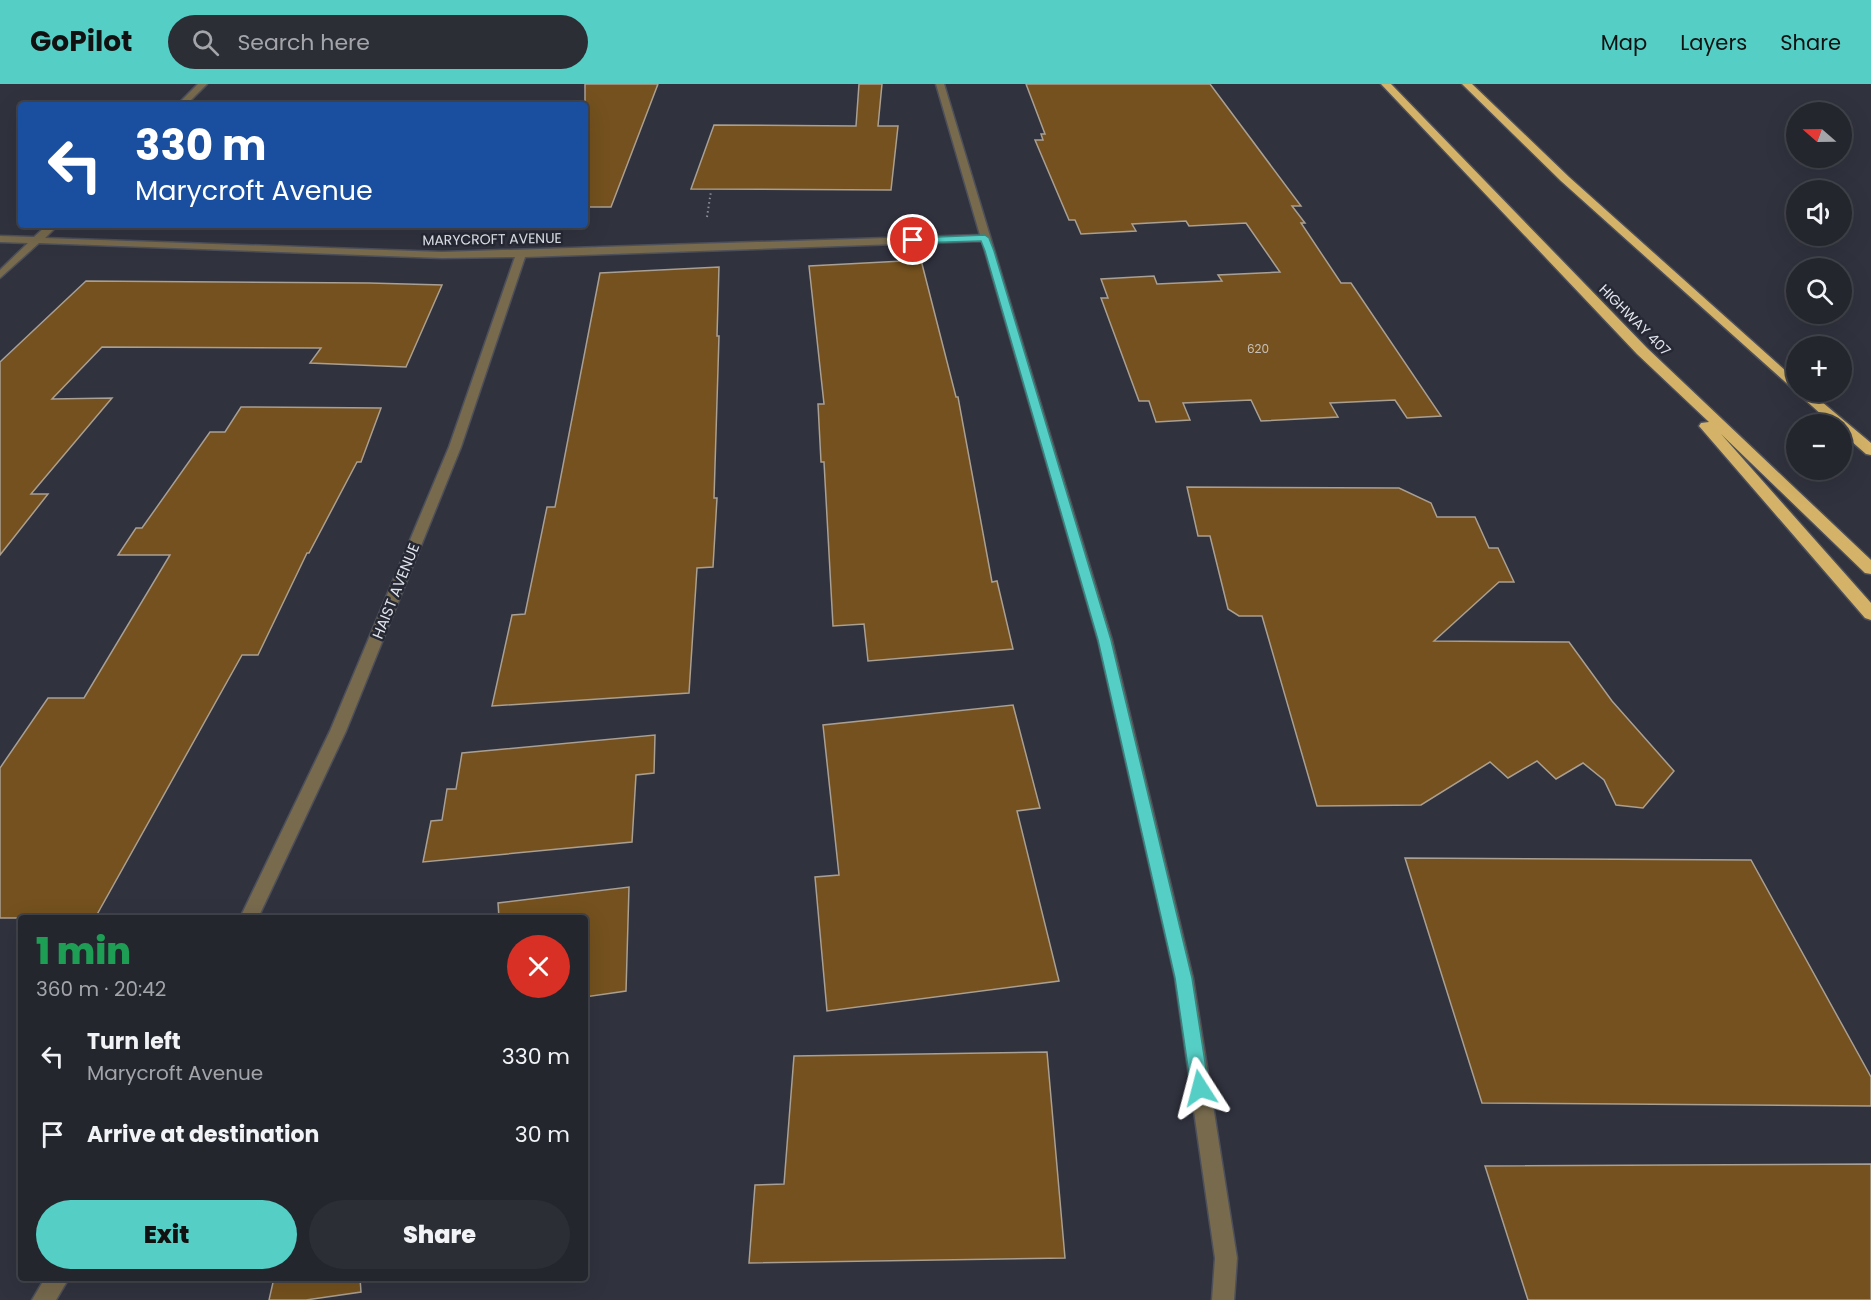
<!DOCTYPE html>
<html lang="en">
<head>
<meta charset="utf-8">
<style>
	body { margin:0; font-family:Poppins,sans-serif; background:#2c2e36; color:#f1f3f6; height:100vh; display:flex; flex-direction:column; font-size:22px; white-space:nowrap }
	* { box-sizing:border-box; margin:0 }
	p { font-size:20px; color:#a3a5aa }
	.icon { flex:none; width:33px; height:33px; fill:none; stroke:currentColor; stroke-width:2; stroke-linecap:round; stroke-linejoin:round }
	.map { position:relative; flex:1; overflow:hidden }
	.sheet { position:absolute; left:18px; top:831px; width:570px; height:366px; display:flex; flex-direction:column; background:#24262e; border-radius:6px; box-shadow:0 6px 24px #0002,0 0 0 2px #41434a }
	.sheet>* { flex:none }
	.hud { position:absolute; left:18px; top:18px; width:570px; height:126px; border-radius:6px; box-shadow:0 6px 24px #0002,0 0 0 2px #41434a; background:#1a4fa0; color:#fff; overflow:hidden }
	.needle { width:39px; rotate:290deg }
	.controls { position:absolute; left:1786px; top:18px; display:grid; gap:12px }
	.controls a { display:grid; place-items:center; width:66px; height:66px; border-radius:50%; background:#24262e; box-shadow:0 6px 24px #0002,0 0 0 2px #41434a; font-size:30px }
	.pin { position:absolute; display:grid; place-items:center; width:51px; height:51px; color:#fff; margin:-26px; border:3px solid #fff; border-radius:50%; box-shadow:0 2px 6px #0007 }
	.me { position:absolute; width:66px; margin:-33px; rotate:351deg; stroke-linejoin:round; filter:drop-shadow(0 0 4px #0008) }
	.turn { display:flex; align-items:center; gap:21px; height:126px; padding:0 18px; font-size:27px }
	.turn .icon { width:78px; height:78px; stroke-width:2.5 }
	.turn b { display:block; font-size:42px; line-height:51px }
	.round { display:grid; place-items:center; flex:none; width:63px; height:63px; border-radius:32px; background:#2c2e36 }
	.overview { display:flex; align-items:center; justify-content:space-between; height:102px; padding:0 18px }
	h1 { font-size:36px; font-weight:800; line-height:45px; color:#1e9e55 }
	.primary-button { display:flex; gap:12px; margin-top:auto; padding:12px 18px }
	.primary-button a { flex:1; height:69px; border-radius:36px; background:#55cec5; color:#111; font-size:24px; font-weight:800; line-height:69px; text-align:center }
	.primary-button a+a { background:#2c2e36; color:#f1f3f6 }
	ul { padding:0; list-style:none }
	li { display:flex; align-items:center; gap:18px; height:78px; padding:0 18px }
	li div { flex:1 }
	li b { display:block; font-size:22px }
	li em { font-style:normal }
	header { display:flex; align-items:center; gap:36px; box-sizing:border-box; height:84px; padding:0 30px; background:#55cec5; color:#111 }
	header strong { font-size:28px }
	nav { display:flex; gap:33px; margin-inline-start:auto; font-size:21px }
	.search { width:420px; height:54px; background:#2c2e36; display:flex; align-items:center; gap:15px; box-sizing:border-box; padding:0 21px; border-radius:33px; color:#a3a5aa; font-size:22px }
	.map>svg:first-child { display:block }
	.building { fill:#74511e; stroke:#a99f92; stroke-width:1.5 }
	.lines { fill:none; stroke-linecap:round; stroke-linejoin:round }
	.minor-casing { stroke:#4d4f5a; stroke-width:3 }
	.motorway-casing { stroke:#4d4f5a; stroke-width:3 }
	.path { stroke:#8d8f99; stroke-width:2; stroke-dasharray:1.5 3; stroke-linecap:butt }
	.minor { fill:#776a4d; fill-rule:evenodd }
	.motorway { fill:#d4b368; fill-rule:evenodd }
	.route { fill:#55cec5; stroke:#378680; stroke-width:1.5 }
	.labels { text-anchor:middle; stroke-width:5; stroke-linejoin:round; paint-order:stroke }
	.number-label { font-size:12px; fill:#c7c0b9 }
	.far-street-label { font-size:14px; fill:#e3e5ed; stroke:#262934 }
	.street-label { font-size:15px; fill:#e3e5ed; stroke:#262934 }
</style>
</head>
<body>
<header>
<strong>GoPilot</strong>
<div class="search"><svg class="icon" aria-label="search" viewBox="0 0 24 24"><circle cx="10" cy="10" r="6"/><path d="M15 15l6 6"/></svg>Search here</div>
<nav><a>Map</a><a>Layers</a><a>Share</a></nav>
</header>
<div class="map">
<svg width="1871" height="1216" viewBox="0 0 1871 1216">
	<rect width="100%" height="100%" fill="#30323e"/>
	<path class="building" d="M585 0H658L611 123H585Z
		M859 0H882L878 42H898L891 106 691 105 714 41 856 42Z
		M1026 0H1210L1301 122H1292L1305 139H1301L1341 199H1351L1441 332 1407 334 1395 316 1330 319 1338 333 1261 337 1251 316 1183 319 1190 336 1156 338 1149 317H1139L1101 214H1108L1101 195 1154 192 1157 200 1222 197 1218 191 1280 188 1246 139 1189 142 1186 137 1132 140 1136 147 1081 150 1075 136H1069L1035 56H1043L1041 50H1045Z
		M921 176 956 313H958L992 498 997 497 1013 565 868 577 864 540 833 542 824 378H821L818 320H824L809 182Z
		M719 183 717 252H719L714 414H717L713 483 697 484 689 609 492 622 512 531 525 530 547 423H555L600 189Z
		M86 197 369 199 442 201 406 283 310 279 321 264 102 263 52 315 112 314 31 410H48L0 471V278Z
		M241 323 381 324 361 378H357L309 469H307L258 571H242L95 834H0V684L48 614H84L170 471H118L136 444H142L210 348H225Z
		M1187 403 1399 404 1431 419 1437 433H1475L1489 464H1498L1514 498H1499L1434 557 1569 558 1612 617 1674 687 1643 724 1616 721 1604 696 1583 679 1556 695 1537 677 1508 694 1490 678 1421 721 1317 722 1262 532H1239L1228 525 1210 452H1198Z
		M1013 621 1040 724 1017 727 1059 897 827 927 815 793 839 791 823 641Z
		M655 651 654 689 636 691 632 758 423 778 431 737 442 736 447 705H456L462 669Z
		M1405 774 1751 776 1871 993V1022L1482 1019Z
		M629 803 626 907 585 913V834H499L498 819Z
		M1047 968 1065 1174 749 1179 755 1101 784 1100 794 972Z
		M1871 1080V1216H1528L1485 1082Z
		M274 1194H360L361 1208 306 1216H269Z"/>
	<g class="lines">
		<g class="minor-casing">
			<path id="minor" d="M198 0H207L186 21H177Z
				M936 0H944L1112 556 1193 894 1237 1174 1234 1216H1212L1215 1174 1175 894 1098 556 982 157 525 173 461 363 346 647 258 834H240L330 647 449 363 515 173 442 174 39 159 0 194V186L28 159 0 158V152L34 153 47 141H58L45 154 442 168 980 151Z
				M45 1194H69L56 1216H32Z"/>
		</g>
		<g class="motorway-casing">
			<path id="motorway" d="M1381 0H1391L1647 264 1871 476V490L1865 489 1721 350 1871 519V536L1865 534 1699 342 1701 339 1709 338 1637 270Z
				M1462 0H1472L1569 93 1797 297V308H1810L1871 359V371L1866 370 1842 349V340H1832L1561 97Z"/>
		</g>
		<path class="path" d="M707 133 711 107"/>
		<use href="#minor" class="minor"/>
		<use href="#motorway" class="motorway"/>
	</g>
	<path class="route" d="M985 151 989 154 994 167 1111 556 1192 894 1209 1004 1207 1010 1200 1012 1194 1010 1191 1004 1175 894 1098 556 985 167 981 157 913 159 909 156 913 154Z"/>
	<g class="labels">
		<g class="number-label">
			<text x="1258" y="269">620</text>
		</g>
		<g class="far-street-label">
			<text transform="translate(492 155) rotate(-1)" y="5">MARYCROFT AVENUE</text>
			<text transform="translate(1635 236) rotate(45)" y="5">HIGHWAY 407</text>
		</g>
		<g class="street-label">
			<text transform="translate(396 507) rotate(-68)" y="5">HAIST AVENUE</text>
		</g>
	</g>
</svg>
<div class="controls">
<a><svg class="needle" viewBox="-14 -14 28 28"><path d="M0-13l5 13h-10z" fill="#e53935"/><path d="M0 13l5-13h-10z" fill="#a3a5aa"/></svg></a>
<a><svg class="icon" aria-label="sound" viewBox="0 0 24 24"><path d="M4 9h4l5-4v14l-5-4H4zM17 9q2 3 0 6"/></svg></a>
<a><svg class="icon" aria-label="search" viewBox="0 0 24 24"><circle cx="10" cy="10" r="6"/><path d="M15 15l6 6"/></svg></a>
<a>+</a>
<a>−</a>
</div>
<div class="pin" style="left:913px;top:156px;background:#d93025"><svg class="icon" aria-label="arrive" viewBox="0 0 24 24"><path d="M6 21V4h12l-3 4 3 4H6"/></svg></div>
<svg class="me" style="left:1200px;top:1004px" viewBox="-20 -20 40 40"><path d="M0-17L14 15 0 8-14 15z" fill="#55cec5" stroke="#fff" stroke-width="4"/></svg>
<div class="hud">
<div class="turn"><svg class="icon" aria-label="left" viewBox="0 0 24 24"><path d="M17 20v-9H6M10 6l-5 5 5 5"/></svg><div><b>330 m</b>Marycroft Avenue</div></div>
</div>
<section class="sheet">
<div class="overview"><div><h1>1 min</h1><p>360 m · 20:42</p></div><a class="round" style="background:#d93025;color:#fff"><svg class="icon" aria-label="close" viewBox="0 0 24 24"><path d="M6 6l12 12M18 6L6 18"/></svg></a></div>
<ul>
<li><svg class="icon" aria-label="left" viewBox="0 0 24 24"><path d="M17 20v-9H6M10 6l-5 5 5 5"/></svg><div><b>Turn left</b><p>Marycroft Avenue</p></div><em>330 m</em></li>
<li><svg class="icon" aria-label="arrive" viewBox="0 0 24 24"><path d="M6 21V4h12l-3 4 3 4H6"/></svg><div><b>Arrive at destination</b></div><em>30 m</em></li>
</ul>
<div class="primary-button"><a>Exit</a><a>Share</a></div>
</section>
</div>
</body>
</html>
